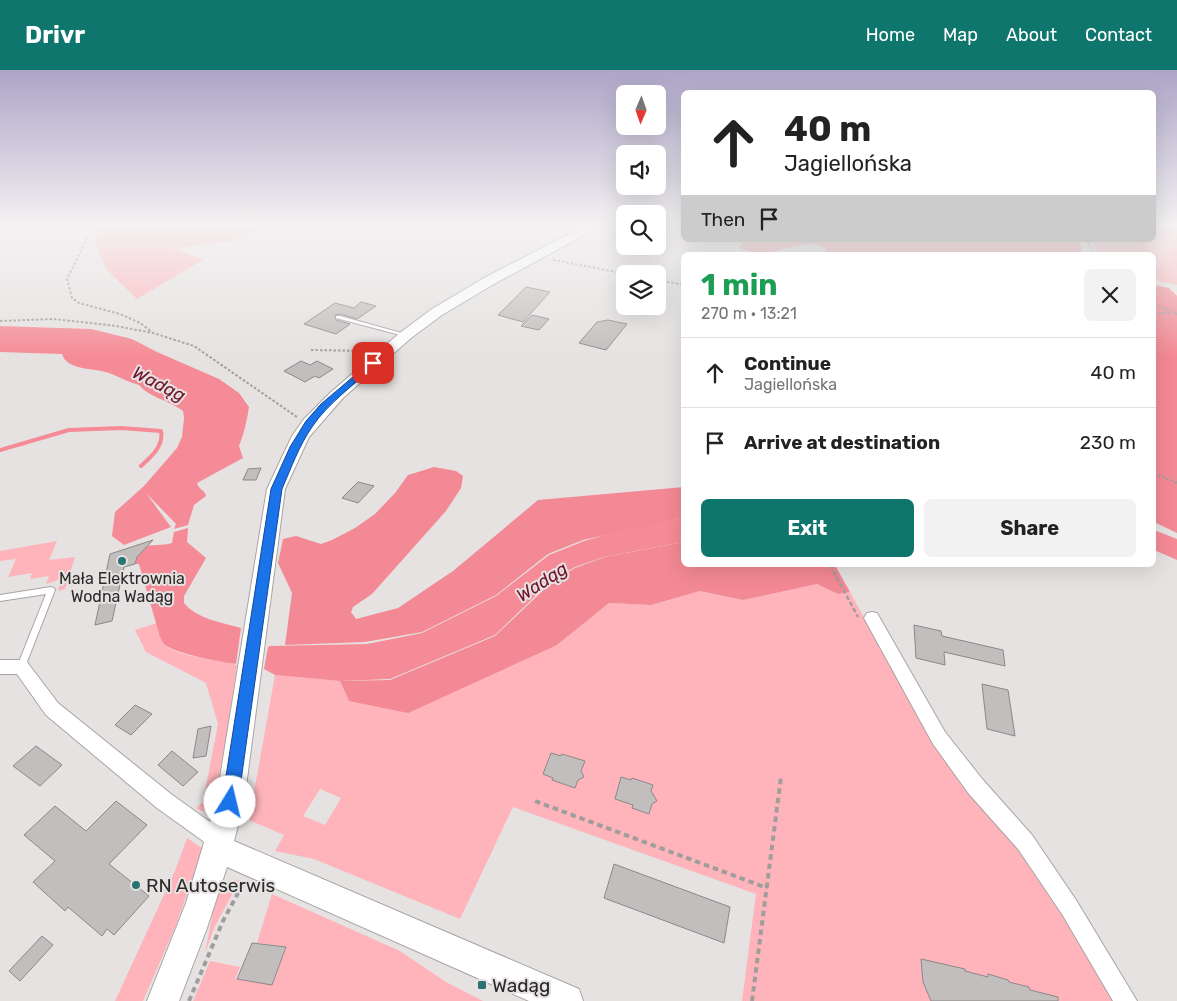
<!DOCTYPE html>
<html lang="en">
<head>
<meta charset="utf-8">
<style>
	body { margin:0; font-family:Rubik,sans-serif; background:#f2f2f2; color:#222; height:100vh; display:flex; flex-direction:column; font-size:19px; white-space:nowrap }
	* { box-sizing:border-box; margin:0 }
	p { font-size:16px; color:#767676 }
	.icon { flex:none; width:28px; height:28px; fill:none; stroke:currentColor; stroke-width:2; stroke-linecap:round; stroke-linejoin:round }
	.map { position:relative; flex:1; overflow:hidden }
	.drawer { position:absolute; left:681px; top:182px; width:475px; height:315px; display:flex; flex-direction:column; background:#fff; border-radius:8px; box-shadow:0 5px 20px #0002 }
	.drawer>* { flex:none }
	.guide { position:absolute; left:681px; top:20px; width:475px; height:152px; border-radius:8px; box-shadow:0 5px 20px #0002; background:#fff; color:#222; overflow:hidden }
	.needle { width:32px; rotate:182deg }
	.buttons { position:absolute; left:616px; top:15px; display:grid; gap:10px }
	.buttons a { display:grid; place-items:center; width:50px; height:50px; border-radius:8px; background:#fff; box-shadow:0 5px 20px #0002; font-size:25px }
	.pin { position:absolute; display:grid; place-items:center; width:42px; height:42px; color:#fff; margin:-21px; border-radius:10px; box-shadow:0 2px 8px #0006 }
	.me { position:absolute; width:55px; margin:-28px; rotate:9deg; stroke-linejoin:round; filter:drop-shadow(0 0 4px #0008) }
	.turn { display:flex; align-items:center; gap:18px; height:105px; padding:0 20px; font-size:22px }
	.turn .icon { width:65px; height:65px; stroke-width:2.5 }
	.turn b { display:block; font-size:35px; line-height:42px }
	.then { display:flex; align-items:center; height:48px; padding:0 20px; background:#0003; gap:10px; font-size:19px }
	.round { display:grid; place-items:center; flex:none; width:52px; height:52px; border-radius:8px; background:#f2f2f2 }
	.head { display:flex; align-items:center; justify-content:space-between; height:85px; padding:0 20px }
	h1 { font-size:30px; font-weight:700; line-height:38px; color:#1e9e55 }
	.action { display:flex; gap:10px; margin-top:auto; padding:10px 20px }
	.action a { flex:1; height:58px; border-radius:8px; background:#0f766e; color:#fff; font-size:20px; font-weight:700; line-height:58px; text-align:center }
	.action a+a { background:#f2f2f2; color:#222 }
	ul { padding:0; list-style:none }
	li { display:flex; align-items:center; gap:15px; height:70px; padding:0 20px; border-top:1px solid #e0e0e0 }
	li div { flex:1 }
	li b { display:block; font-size:19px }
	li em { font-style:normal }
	header { display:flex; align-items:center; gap:30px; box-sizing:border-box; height:70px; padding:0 25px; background:#0f766e; color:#fff }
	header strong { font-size:24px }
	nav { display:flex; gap:28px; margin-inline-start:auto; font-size:18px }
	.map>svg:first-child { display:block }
	.green { fill:#feb4ba; fill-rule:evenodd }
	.forest { fill:#f38994 }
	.water { fill:#f58b96 }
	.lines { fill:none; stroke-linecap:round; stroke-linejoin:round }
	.stream { stroke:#f58b96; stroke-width:4 }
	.river { fill:#f58b96; fill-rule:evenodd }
	.building { fill:#c2bebe; stroke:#8c8889 }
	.lane-casing { stroke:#a8a4a4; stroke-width:2 }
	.street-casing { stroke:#a8a4a4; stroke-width:2 }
	.secondary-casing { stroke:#a8a4a4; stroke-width:2 }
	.path-far2 { stroke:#a09d9d; stroke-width:2; stroke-dasharray:2.5 2; stroke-linecap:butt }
	.path-far1 { stroke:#a09d9d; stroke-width:2.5; stroke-dasharray:4.5 2.5; stroke-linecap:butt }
	.path { stroke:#a09d9d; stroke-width:4; stroke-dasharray:5.5 4; stroke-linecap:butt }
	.lane { fill:#fff; fill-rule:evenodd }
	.street { fill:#fff; fill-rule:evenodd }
	.secondary { fill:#fff; fill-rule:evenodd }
	.route { fill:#1a73e8; stroke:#114b97 }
	.poi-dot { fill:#297372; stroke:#e6e2e2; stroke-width:2 }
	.labels { text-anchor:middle; stroke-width:4; stroke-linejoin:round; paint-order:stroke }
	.poi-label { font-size:16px; fill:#2b2929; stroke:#e6e2e2 }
	.water-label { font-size:18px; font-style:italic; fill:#711329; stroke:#e6e2e2 }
	.near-poi-label { font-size:19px; fill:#2b2929; stroke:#e6e2e2; text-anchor:start }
</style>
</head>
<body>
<header>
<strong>Drivr</strong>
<nav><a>Home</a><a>Map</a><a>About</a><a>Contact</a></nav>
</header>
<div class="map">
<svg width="1177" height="931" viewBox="0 0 1177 931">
	<rect width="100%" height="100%" fill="#e6e2e2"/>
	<path class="green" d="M99 156H265L235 171 173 178 203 190 137 229 106 199 96 175Z
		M1154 156H1177V215L1154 210V185H1100L1093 170H1154Z
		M57 471 49 490 75 487 65 519 58 521 61 509 46 514 49 506 30 509 32 503 8 507 16 489 0 491V481Z
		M817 514 838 524 850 522 931 670 1019 776 1115 931H742L756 824 513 737 460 849 314 789 275 781 284 765 249 750 275 605 340 611 349 631 557 575 609 533 651 535 700 521 743 530ZM320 719 341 728 325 755 303 746Z
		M157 553C159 560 160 569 165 575 177 587 220 589 237 595L227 661 213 738 209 740 201 741 196 738 203 732 218 654 206 613 146 582 135 560Z
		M187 768 202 778V781L176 855 143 931H115L175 801Z
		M240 810 215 856 205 883 217 822 230 811Z
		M272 824 400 881 446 912 483 931H193L210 891 240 897 235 909 273 914 286 877 257 873Z"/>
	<path class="forest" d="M744 170H1079L1083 185H823L826 178C809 169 789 179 771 182 760 184 750 182 739 178Z
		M1154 215 1169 218 1177 226V463L1154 452Z
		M434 397 456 401 463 406 461 418 446 441 372 524 353 537 351 542 356 549 398 538 453 501 538 430 684 417V448L583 470 548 484 496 525 422 562 365 572 285 575 292 523 278 493 283 469 296 466 321 474 332 470 355 458 375 444 395 423 408 405Z
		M684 472V495H835L850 522 838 524 817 514 743 530 700 521 651 535 609 533 557 575 408 643 349 631 340 611 390 610 495 566 553 511 575 498 605 487Z"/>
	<path class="water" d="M0 256 91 259 132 269 157 282 219 309 239 323 249 337C247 351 244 363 239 376L243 388 197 413C198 419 205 420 206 426L194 435 188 455 174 459 176 454 146 423 171 457 124 475 112 466 115 442 144 416 177 378 182 367 184 348 183 341C169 330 150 328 139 315 128 312 120 307 109 303 96 298 67 301 62 284L0 282Z
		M684 448V472L604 487 575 497 552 510 495 565 390 609 340 611 275 605 264 599 268 577 270 576 367 574 422 563 496 526 549 485 584 471 623 460Z
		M188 458 187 472 206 488 184 526V533C198 550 222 552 241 558L236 594C222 592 172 583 164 574 162 572 162 569 160 567L139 494H135L141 477C152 474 162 476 172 473L174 462Z"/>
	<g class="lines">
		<path class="stream" d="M0 380 69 360 121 358 161 361C164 376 151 387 141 396"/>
		<path class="river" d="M1154 460 1177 469V490L1154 480Z"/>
	</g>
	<path class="building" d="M526 217 550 222 523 252 498 245Z
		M361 232 376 236 357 249 340 244 335 245 336 250 350 254 336 264 304 254 335 233 354 238Z
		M532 245 549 249 539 260 521 256Z
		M608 250 627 254 606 280 579 273 597 252Z
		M301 291 310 295 317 291 333 299 319 308 315 306 305 312 284 301Z
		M261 398 256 410H243L248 399Z
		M358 412 374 416 358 433 342 428Z
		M153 470 137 487 135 494 124 497 112 551 95 555 110 484Z
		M914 555 941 561 942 566 1003 580 1005 596 944 582 945 595 916 588Z
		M982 614 1008 620 1015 666 987 659Z
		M135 635 152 644 131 665 115 655Z
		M211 656 206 686 193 688 198 659Z
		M36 676 62 695 40 716 13 696Z
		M172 681 198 702 183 716 158 695Z
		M551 683 561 686 562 684 585 691 581 701 584 707 578 710 575 718 552 710 553 708 543 704Z
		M621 707 631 710 632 708 653 715 651 721 657 731 652 734 649 744 632 738 633 735 615 729Z
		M116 731 147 755 109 794 149 826 114 865 107 859 102 866 68 837 65 841 33 812 55 791 24 765 55 736 86 761Z
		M614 794 730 837 724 873 604 828Z
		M42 866 53 875 20 911 9 901Z
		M252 873 286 877 272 915 237 909Z
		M921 889 965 899V901L988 907V904L1008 910 1009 912 1029 917 1030 920 1058 927V931H931L923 912Z"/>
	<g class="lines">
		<g class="lane-casing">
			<path id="lane" d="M336 246H340L409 265 404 266 336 248Z
				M51 517 54 518 55 520 25 597 24 600 21 601 18 600 17 597 46 524 0 531V525Z"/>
		</g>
		<g class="street-casing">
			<path id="street" d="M872 542 877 543 945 662 983 710 1032 765 1076 830 1137 931H1113L1062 844 1018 779 969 724 933 674 864 548 867 543Z
				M0 590H21L27 592 58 633 171 724 217 757 227 776 224 783 217 786 210 783 203 771 157 738 46 645 17 604H0Z"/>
		</g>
		<g class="secondary-casing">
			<path id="secondary" d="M585 156H601L494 214 442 245 411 268 343 328 309 367 285 419 244 732 234 771 579 919 583 931H529L227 797 207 858 179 931H147L186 833 216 732 267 419 292 366 304 349 331 322 401 262 432 239 484 208Z"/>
		</g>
		<path class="path-far2" d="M93 156 67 209 72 228 79 233 120 244 140 253 152 262
			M1084 170 1089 173 1093 185
			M553 190 627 204
			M658 210 684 215
			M1154 234 1177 244
			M1154 243H1170
			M0 251 53 249 116 256 153 263 194 276 297 347
			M311 280 367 281
			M1154 403 1177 413"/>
		<path class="path-far1" d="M830 495 858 547"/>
		<path class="path" d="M535 731 767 818
			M189 931 223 851 244 812
			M752 931 781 707"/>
		<use href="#lane" class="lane"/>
		<use href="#street" class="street"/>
		<use href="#secondary" class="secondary"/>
	</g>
	<linearGradient id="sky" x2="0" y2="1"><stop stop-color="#ada4c7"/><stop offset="0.54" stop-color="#f4f2f2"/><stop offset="1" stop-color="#f4f2f2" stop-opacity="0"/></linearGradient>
	<rect width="1177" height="287" fill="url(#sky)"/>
	<path class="route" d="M373 290 377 293 376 295C355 314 328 333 312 357 299 376 291 398 282 419L238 732 235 737 230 740 225 737 222 732 271 419 290 377 306 351 321 334Z"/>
	<g class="poi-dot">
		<circle cx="122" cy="491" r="5"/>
		<circle cx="136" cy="815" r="5"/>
		<rect x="477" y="910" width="10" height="10" rx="2.5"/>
	</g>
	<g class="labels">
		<g class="poi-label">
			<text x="122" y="514">Mała Elektrownia<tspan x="122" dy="18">Wodna Wadąg</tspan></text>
		</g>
		<g class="water-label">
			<text transform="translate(159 314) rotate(27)" y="6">Wadąg</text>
			<text transform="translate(542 512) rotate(-33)" y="6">Wadąg</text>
		</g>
		<g class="near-poi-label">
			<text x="146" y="822">RN Autoserwis</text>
			<text x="492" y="922">Wadąg</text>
		</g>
	</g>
</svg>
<div class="buttons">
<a><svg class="needle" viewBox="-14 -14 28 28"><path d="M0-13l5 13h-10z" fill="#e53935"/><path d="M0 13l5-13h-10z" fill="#767676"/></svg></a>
<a><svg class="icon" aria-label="sound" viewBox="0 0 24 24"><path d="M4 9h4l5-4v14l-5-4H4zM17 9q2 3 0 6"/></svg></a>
<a><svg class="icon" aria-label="search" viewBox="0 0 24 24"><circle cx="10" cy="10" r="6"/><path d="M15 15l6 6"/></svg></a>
<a><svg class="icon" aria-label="layers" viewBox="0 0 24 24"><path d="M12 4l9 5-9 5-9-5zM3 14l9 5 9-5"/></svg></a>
</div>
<div class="pin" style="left:373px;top:293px;background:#d93025"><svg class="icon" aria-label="arrive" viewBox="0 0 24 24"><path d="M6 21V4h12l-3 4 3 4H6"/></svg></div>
<svg class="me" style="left:230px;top:732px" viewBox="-20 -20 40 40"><circle r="19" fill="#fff"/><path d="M0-13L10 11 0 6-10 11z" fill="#1a73e8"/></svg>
<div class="guide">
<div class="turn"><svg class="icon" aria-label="ahead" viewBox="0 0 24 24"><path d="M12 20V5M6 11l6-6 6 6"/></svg><div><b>40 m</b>Jagiellońska</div></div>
<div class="then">Then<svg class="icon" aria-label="arrive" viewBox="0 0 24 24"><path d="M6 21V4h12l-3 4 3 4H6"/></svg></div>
</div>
<section class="drawer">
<div class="head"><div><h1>1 min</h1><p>270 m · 13:21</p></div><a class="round"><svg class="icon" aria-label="close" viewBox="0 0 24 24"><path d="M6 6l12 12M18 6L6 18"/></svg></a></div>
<ul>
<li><svg class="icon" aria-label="ahead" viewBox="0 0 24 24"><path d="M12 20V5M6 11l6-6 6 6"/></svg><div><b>Continue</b><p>Jagiellońska</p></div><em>40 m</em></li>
<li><svg class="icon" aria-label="arrive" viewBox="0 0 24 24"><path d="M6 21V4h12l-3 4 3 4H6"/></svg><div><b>Arrive at destination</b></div><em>230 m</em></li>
</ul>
<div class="action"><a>Exit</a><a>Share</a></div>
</section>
</div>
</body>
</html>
